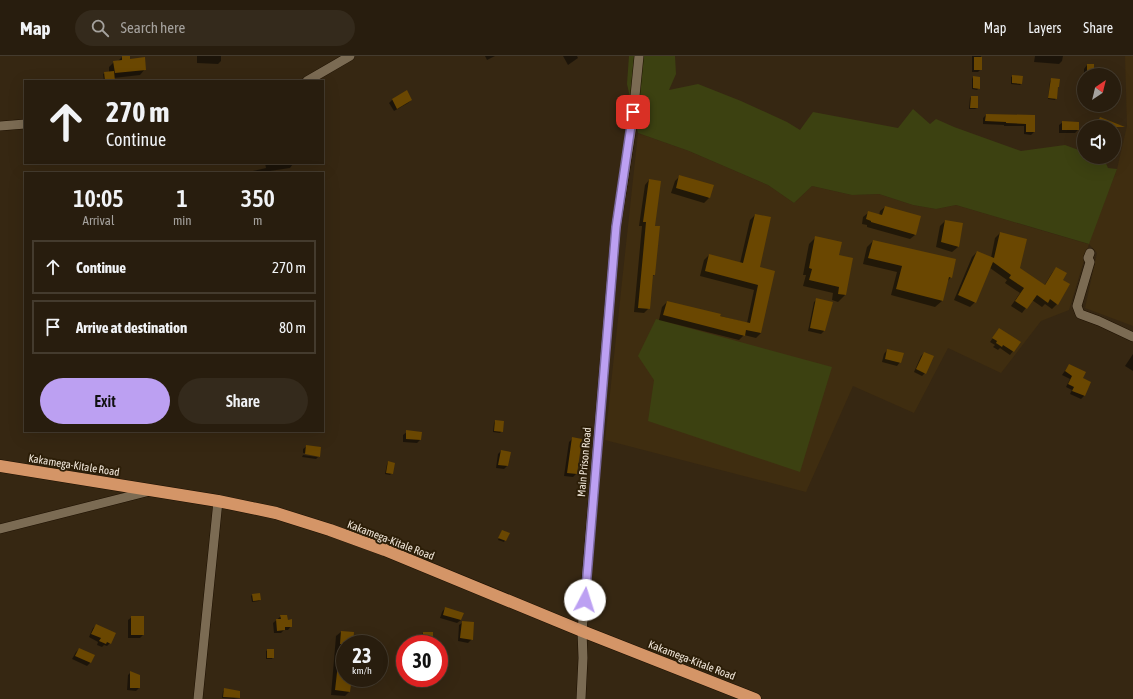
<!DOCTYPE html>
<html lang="en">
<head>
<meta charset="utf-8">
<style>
	body { margin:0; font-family:"Asap Condensed",sans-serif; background:#342a1c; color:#f1f3f6; height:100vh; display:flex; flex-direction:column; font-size:15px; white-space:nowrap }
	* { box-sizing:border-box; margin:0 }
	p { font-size:13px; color:#a5a29e }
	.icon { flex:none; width:22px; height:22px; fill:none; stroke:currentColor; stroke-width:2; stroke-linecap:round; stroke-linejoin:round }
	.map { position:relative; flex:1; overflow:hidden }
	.panel { position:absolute; left:24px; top:116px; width:300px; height:260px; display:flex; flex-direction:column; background:#281d0e; border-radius:0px; box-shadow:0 4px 16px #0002,0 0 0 1px #443b2e }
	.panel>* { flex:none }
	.banner { position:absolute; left:24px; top:24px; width:300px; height:84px; border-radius:0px; box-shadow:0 4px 16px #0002,0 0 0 1px #443b2e; background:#281d0e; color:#f1f3f6; overflow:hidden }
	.needle { width:26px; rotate:35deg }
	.controls { position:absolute; left:1077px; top:12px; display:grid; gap:8px }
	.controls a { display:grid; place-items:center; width:44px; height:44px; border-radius:50%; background:#281d0e; box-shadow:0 4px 16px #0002,0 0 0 1px #443b2e; font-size:20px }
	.speed { position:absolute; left:336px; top:579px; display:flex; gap:8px; font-size:20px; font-weight:700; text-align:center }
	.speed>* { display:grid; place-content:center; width:52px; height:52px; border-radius:50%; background:#281d0e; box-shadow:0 4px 16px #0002,0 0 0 1px #443b2e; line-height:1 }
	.speed small { font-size:10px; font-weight:400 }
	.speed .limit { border:6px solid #d22; background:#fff; color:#111 }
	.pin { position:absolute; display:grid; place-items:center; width:34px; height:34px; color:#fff; margin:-17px; border-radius:8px; box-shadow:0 2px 6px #0006 }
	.me { position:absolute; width:44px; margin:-22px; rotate:5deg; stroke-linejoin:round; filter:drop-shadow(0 0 3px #0008) }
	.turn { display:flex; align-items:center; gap:14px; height:84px; padding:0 16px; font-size:18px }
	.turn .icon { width:52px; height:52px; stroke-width:2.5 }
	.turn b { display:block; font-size:28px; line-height:34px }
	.eta { display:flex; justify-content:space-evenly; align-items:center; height:68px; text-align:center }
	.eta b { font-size:24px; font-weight:600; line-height:28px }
	.button { display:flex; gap:8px; margin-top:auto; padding:8px 16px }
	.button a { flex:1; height:46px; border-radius:24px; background:#bca0f2; color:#111; font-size:16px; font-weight:600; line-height:46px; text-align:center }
	.button a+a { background:#342a1c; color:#f1f3f6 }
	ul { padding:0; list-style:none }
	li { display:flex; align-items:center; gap:12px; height:54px; margin:0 8px 6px; padding:0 8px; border:2px solid #443b2e; border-radius:0px }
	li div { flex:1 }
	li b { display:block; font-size:15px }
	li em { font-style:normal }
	header { display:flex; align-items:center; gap:24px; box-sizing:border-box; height:56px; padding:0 20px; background:#281d0e; border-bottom:1px solid #443b2e }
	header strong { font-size:19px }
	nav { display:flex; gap:22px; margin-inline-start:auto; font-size:14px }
	.search { width:280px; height:36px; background:#342a1c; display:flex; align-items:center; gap:10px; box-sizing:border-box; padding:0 14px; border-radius:22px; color:#a5a29e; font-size:15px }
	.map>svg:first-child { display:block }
	.built { fill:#3f2d10 }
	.green { fill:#3c4111 }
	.shadow { fill:#0007 }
	.building { fill:#6a4701 }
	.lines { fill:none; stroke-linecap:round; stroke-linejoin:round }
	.minor-casing { stroke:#1d1000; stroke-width:10 }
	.highway-casing { stroke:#1d1000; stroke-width:13 }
	.minor { stroke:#7b6b53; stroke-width:9 }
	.highway { stroke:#d49567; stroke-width:12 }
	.route-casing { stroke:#7a689d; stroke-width:10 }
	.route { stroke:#bca0f2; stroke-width:7 }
	.labels { text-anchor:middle; stroke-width:4; stroke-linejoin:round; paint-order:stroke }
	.street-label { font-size:11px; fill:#f1e7da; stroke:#2c1e08 }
</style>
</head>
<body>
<header>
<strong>Map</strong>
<div class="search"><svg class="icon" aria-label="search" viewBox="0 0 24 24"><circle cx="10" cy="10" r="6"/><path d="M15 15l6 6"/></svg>Search here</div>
<nav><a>Map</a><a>Layers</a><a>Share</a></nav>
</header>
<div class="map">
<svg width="1133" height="643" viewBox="0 0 1133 643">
	<rect width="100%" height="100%" fill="#362712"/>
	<path class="built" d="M1125 0H1133V270L1085 252 1097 197 1089 188 1069 254 1041 265 1001 317 948 292 914 357 853 330 806 436 605 384 638 77 689 95 768 129 794 147 812 130 852 139 879 138 913 149 936 153 956 149 1088 188 1117 113 1127 70Z"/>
	<path class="green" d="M629 0H675L676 18 669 34 698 28 741 45 787 66 800 74 813 56 898 72 913 53 930 68 936 63 954 71 1021 95 1065 89 1084 96V101H1097L1104 103 1108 112 1117 113 1089 188 956 149 936 153 913 149 879 138 852 139 812 130 794 147 768 129 689 95 638 77 627 28Z
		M656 263 832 311 800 416 648 365 654 324 638 300Z"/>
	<path class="shadow" d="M197 0H221V5L218 8 197 7Z
		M485 0H495L487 4Z
		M563 0H577L578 2 568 9Z
		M972 0H981V13L978 16H972Z
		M1035 0H1063L1062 5 1059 8 1034 6Z
		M122 1 129 4 145 13 140 19 114 22 113 25H104L103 18 105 17H109V11L114 6 118 5Z
		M1087 9 1093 19H1084V33V13Z
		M1013 20 1021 28 1020 29 1011 28V21Z
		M973 21 979 32 977 34 972 33V23Z
		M1051 24 1058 31 1057 33 1056 42 1055 44 1048 43 1050 25Z
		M407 36 411 44 408 47 394 55 389 47 392 44Z
		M971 41 977 52 975 53H969L970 42Z
		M986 59 1034 60V76L1031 79 1024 78V70H1004V69L983 68V62Z
		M1100 62 1110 71H1095L1097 65Z
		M1063 66 1078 67V74L1075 77H1059V69Z
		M265 107H293V108L290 112 270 115 271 117H250L253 115 266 112Z
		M680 120 709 142 704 147 671 137 675 125Z
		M649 124 654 171V219L652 221 649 252 644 257 634 256 642 170H639L645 129Z
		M885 151 915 179 910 183 867 171V169L862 168 863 161 868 157 879 160 880 155Z
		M755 159 759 212 761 277 756 282 744 279 739 284 659 264 662 251 667 246 747 267 754 234 700 220 704 204 709 199 740 207 750 164Z
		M945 165 962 168 958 191 952 196 936 191 940 170Z
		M1000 177 1019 212 1044 230 1052 217 1056 212 1062 224 1057 248 1052 253 1045 248 1042 251 1032 244 1022 257 1011 250 1020 237 1005 227 1007 224 990 212 975 246 970 251 954 244 972 201 977 196 991 202 995 182Z
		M816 181 838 199 845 239 838 246 832 244 833 237 803 230 806 219H803L809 188Z
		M873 185 951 221 947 226 942 245 935 251 891 239 897 216 863 208 867 191Z
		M817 243 824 275 821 278 808 275 814 246Z
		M999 273 1020 286 1010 299 1000 292 998 294 993 291 995 289 990 286Z
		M887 294 900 306 897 310 882 306 884 298Z
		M924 297 925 317 922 320 914 316 921 300Z
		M1133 298V315L1125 310Z
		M1069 309 1082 323 1090 327 1084 340 1081 343 1070 338 1072 334 1066 331 1070 323 1062 319Z
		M495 365 502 375 500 377 493 376 494 367Z
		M407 376 421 377 420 384 417 387 403 386V379Z
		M572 383 581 384 576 418 573 421 564 420 569 386Z
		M307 390 319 400 316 403 302 401 303 399 318 401V399L303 397V393Z
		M501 395 507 410 504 413 496 412 498 398Z
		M388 406 392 417 390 419 385 418 387 408Z
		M502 475 509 477 504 486 498 484Z
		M252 539 260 544 259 545 252 546 251 540Z
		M445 552 461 564 457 567 440 562 442 556Z
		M281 560 287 565 291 570 288 574H284L281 577H274L273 567Z
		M132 561 143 579 140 582H128V564Z
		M463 566 472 583 468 587 458 585 459 569Z
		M97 569 110 587 107 590 104 589 102 591 97 589 98 586 89 581 93 572Z
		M341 576 352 588H345V622H351L350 635 345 640 331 639 336 580Z
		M423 577 432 583 430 585 422 584V578Z
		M79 593 93 599 90 607 87 610 72 603 76 596Z
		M268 594 273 601 272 603H266V595Z
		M131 616 139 632 136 635 127 634 128 619Z
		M225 634 239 636V642L234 643 222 642 223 635Z"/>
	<path class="building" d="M122 0H130V3L145 1 146 14 115 17 113 5 122 4Z
		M974 1H982V14H974Z
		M1087 8H1094V19H1087Z
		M114 15 115 25H105L104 16Z
		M1012 19 1023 20 1022 28 1012 27Z
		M973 20 980 21V33L973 32Z
		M1051 22 1060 23 1059 31H1058L1057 43 1048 42Z
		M407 34 412 44 397 53 392 43Z
		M971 40H978V52H970Z
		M986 58 1035 59V76H1026V68L1006 67V66L985 65Z
		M1100 61 1125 71H1106L1097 67Z
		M1062 65 1079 66V74H1062Z
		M679 119 714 129 710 142 676 132Z
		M649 123 661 125 655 170H660L655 219H653L650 253 638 252 646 166H643Z
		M885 150 921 160 916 179 871 166V165L866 163 868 155 882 159Z
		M755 158 771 161 760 211 775 215 761 277 746 274 745 280 663 259 667 245 721 258 720 260 750 267 758 229 705 215 709 198 743 207Z
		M945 164 963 167 959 191 941 186Z
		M1000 176 1027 183 1020 212 1045 229 1056 211 1067 217 1063 224 1070 228 1058 249 1050 243 1048 247 1037 239 1027 253 1015 245 1024 232 1009 222 1011 219 993 206 976 247 958 239 977 195 994 202Z
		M815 180 842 186 839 199 853 202 846 239 838 238 839 231 809 224 812 213 809 212Z
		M873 184 956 203 952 222 949 221 943 245 896 233 902 210 868 202Z
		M816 242 833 246 825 275 810 272Z
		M999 272 1021 286 1014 296 1003 289 1002 291 996 287 997 285 992 282Z
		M887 293 904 297 901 307 885 303Z
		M924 296 934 300 926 318 916 313Z
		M1069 308 1086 316 1083 322 1091 326 1085 340 1072 335 1074 331 1068 328 1072 320 1065 315Z
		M495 364 504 365 503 376 494 375Z
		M406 374 422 376 421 384 406 383Z
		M572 381 582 383 577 418 567 417Z
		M306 389 321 391 320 401 305 398Z
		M501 394 511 396 508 410 498 409Z
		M388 405 395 407 393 418 386 417Z
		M502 474 510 477 506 485 498 482Z
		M260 537 261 544 253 545 252 538Z
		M445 551 464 557 461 564 443 559Z
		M280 559H287L288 564 292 563V571H285V574L277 575 276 563H281Z
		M131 560H144V579H131Z
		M462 565 474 566 473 584 460 582Z
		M96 568 116 577 111 588 107 586 106 588 99 585 101 582 91 578Z
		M341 575 354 576 353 588H340Z
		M423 576H433V584L423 583Z
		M340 590H345V622H352L350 636 335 634Z
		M79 592 95 599 91 607 75 600Z
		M267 593H274V602H267Z
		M130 615 140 619V632H130Z
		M224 632 240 635V642L223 641Z"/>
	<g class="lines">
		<g class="minor-casing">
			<path id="minor" d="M307 25 350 0
				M0 70 25 68
				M1090 197 1088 202 1090 206 1077 250 1080 258 1099 265 1133 281
				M0 473 150 435
				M198 643 218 445
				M581 643 583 602 582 575 616 171 632 70 639 0"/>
		</g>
		<g class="highway-casing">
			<path id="highway" d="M0 410 218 445 276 457 330 474 385 494 582 575 755 643"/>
		</g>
		<use href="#minor" class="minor"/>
		<use href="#highway" class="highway"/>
	</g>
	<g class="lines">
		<g class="route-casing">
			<path id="route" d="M585 544 616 171 633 56"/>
		</g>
		<use href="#route" class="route"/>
	</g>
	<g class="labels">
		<g class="street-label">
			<text transform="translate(584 406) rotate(-85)" y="4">Main Prison Road</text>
			<text transform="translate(74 409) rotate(9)" y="4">Kakamega-Kitale Road</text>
			<text transform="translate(391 484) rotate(21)" y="4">Kakamega-Kitale Road</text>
			<text transform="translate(692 604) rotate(21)" y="4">Kakamega-Kitale Road</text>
		</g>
	</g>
</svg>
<div class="controls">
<a><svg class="needle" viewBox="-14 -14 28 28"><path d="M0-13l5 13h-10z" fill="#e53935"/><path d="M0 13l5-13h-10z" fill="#a5a29e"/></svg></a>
<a><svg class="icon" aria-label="sound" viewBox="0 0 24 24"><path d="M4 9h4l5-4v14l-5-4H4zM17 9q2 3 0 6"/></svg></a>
</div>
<div class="speed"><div>23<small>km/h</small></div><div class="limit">30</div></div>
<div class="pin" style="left:633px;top:56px;background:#d93025"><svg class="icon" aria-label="arrive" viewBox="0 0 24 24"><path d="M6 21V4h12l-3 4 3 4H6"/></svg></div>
<svg class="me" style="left:585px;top:544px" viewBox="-20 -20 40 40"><circle r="19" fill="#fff"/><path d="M0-13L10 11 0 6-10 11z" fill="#bca0f2"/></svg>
<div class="banner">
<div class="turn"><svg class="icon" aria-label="ahead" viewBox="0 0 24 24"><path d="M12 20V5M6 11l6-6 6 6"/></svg><div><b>270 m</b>Continue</div></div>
</div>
<section class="panel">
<div class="eta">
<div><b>10:05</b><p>Arrival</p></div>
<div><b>1</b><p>min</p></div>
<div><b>350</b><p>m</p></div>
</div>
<ul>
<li><svg class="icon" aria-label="ahead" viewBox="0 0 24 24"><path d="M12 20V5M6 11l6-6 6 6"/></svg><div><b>Continue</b></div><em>270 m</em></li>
<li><svg class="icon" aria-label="arrive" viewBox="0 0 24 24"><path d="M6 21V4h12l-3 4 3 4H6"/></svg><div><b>Arrive at destination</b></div><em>80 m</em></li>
</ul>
<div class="button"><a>Exit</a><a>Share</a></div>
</section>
</div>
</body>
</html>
